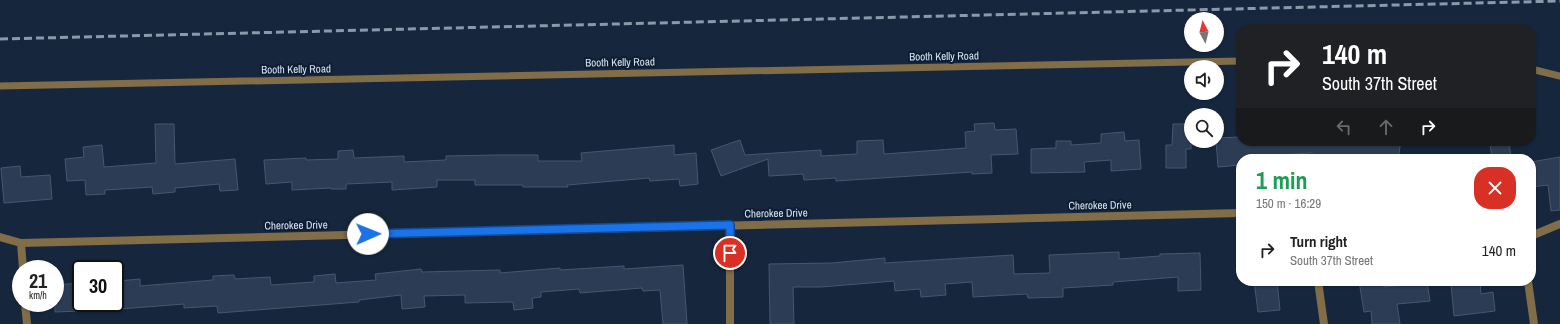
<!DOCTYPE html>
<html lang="en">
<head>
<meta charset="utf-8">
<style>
	body { margin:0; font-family:"Archivo Narrow",sans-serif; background:#f6f6f6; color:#222; height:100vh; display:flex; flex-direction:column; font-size:15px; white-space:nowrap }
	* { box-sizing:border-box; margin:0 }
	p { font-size:13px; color:#767676 }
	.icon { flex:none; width:22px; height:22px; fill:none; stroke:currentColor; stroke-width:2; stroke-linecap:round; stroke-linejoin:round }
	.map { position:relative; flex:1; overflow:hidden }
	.sheet { position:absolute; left:1236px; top:154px; width:300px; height:132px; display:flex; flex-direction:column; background:#fff; border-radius:16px; box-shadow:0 1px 3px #0004 }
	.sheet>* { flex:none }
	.top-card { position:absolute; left:1236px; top:24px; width:300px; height:122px; border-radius:16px; box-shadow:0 1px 3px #0004; background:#202124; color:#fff; overflow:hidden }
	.needle { width:26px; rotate:353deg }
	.tools { position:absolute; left:1184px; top:12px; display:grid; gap:8px }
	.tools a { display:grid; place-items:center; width:40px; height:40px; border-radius:50%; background:#fff; box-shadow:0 1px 3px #0004; font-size:20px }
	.speed { position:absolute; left:12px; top:260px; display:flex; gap:8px; font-size:20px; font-weight:700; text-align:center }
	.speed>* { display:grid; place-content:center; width:52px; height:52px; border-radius:50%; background:#fff; box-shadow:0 1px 3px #0004; line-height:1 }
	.speed small { font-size:10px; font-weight:400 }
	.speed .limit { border:2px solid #111; border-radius:6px; background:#fff; color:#111 }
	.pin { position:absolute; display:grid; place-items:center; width:34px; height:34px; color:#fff; margin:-17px; border:2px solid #fff; border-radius:50%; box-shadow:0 1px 4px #0007 }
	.me { position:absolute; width:44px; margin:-22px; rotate:89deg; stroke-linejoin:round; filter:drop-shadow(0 0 3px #0008) }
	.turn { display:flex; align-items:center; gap:14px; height:84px; padding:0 20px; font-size:18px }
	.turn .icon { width:52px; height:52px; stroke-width:2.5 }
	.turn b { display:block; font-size:28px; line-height:34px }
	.lanes { display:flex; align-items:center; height:38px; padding:0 20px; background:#0003; justify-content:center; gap:20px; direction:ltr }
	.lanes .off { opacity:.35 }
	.round { display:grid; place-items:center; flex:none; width:42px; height:42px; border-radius:16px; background:#f6f6f6 }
	.headline { display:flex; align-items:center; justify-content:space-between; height:68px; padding:0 20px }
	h1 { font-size:24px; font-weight:800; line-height:30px; color:#1e9e55 }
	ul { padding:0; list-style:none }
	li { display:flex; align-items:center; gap:12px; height:56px; padding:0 20px }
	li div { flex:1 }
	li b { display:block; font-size:15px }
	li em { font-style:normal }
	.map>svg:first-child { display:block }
	.building { fill:#2b3c54; stroke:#455771 }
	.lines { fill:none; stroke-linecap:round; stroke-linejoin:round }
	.service { stroke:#816e48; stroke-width:7 }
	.minor { stroke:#816e48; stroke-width:8 }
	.rail { stroke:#8b99ab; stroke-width:3; stroke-dasharray:8 4; stroke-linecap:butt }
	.route-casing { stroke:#114b97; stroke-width:10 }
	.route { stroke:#1a73e8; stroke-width:7 }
	.labels { text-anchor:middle; stroke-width:4; stroke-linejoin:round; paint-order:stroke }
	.street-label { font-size:11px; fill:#dae5f4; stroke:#0d1d33 }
</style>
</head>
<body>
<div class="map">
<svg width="1560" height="324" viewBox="0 0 1560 324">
	<rect width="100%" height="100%" fill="#16273d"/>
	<path class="building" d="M994 123 995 130 1016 129 1018 154 991 155 992 173 972 174V172L836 181V178L804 180 803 174 769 176 768 159 721 176 711 150 740 140 745 155 821 150V156L857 154V141L883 140 884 154 966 148 965 132 975 131 974 124Z
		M155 124H174L175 164 235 159 238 190 220 191 219 184 175 188V192L153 194 152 187 105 190V194L86 195 85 180 67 181 65 159 84 157 83 147 102 145 104 167 156 163Z
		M1173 124H1191V149H1186V168H1166V145H1172Z
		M1124 132 1125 141 1139 140 1141 169 1111 171V160L1084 162 1085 172 1031 173V149L1056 148V141H1071V145L1101 143V134Z
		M1241 137V141H1401L1398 159H1313L1312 153 1278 155V159H1241V165L1218 167 1216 141 1217 138Z
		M1509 141 1511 159H1492L1490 143Z
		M674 145V155L696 153 698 184 680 186 679 179 650 181 649 178 567 185 568 187H523V185H475V180H437V187L392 190V182L346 184V189H331V188L292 190V182L266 184 264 160 306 158V160L338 159V151L353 150 354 158 404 156V162L446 160V156L496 155H538V161H582L581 153Z
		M1560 157V210L1551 211 1548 185 1531 187V162Z
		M20 166 21 177 50 175 52 199 4 203 1 168Z
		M1119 252V259L1160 256V254L1200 253 1201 290 1178 291V277L1113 282V285L1063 288V297L1028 298 1027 294 973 297 972 282 945 284 946 295 921 297 920 289 895 291 894 281 821 287H793L794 324H770L769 264 832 263 885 258V263L1013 255 1014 274 1050 273 1049 255Z
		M683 265 687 324H663L660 290 643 291 642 288 580 293 579 289 541 292V297L532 298 533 308 514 310 513 302 465 303V295L424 296 425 307 402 309 401 295 359 300V302L218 313 217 306 184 308V304L120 309 118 281 140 279V286L213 280V276L234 275 235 279 270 277 271 285 314 282V276L335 274 336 283 376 280 375 274 421 269 422 272 500 270V273L560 268V270L624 266V269Z
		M1254 281H1277L1280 310 1258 312Z
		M1359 281H1383L1384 287 1427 282 1430 301 1397 304 1400 324H1372L1371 311 1364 312Z
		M1480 282 1481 294 1493 292 1495 311 1454 316 1451 285Z
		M81 283V311L55 312V285Z"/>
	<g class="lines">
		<path class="service" d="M1531 69 1560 76
			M0 86 1241 61"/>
		<path class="minor" d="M730 225V324
			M1531 236 1560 224
			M0 237 21 243 1241 213
			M21 243 23 269
			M1318 281 1324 324
			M1528 281 1534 324
			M25 303 27 324"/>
		<path class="rail" d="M0 39 1560 1"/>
	</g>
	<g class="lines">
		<g class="route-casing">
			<path id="route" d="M368 234 730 225V253"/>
		</g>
		<use href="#route" class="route"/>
	</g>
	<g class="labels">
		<g class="street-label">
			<text transform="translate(944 56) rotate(-1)" y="4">Booth Kelly Road</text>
			<text transform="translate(620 62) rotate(-1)" y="4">Booth Kelly Road</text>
			<text transform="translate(296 69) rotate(-1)" y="4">Booth Kelly Road</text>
			<text transform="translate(1100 205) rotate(-1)" y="4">Cherokee Drive</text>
			<text transform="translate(776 213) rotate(-1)" y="4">Cherokee Drive</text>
			<text transform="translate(296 225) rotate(-1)" y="4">Cherokee Drive</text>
		</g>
	</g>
</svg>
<div class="tools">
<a><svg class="needle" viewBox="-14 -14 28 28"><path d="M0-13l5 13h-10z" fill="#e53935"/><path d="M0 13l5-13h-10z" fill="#767676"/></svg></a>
<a><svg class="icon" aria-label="sound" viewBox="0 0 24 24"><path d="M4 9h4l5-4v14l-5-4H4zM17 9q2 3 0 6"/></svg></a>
<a><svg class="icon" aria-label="search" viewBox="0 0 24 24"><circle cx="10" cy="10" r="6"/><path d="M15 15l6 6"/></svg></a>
</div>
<div class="speed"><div>21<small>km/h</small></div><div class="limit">30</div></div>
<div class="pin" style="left:730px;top:253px;background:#d93025"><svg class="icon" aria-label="arrive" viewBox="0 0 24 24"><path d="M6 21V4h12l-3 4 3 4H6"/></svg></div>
<svg class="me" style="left:368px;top:234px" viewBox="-20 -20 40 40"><circle r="19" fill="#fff"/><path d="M0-13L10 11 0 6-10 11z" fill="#1a73e8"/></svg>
<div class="top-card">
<div class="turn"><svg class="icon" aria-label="right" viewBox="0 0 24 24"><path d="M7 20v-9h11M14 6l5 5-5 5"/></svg><div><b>140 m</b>South 37th Street</div></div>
<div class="lanes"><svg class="icon off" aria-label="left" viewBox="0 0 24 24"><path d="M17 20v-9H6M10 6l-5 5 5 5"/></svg><svg class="icon off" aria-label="ahead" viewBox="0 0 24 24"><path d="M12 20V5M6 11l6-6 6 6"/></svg><svg class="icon" aria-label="right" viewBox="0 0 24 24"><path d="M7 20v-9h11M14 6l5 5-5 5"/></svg></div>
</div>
<section class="sheet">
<div class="headline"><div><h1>1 min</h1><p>150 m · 16:29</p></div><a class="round" style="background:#d93025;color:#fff"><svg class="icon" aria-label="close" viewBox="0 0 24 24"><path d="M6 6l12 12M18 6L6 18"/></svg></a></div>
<ul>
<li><svg class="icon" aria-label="right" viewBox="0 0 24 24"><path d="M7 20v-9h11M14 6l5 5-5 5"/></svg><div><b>Turn right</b><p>South 37th Street</p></div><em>140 m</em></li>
</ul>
</section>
</div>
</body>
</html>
